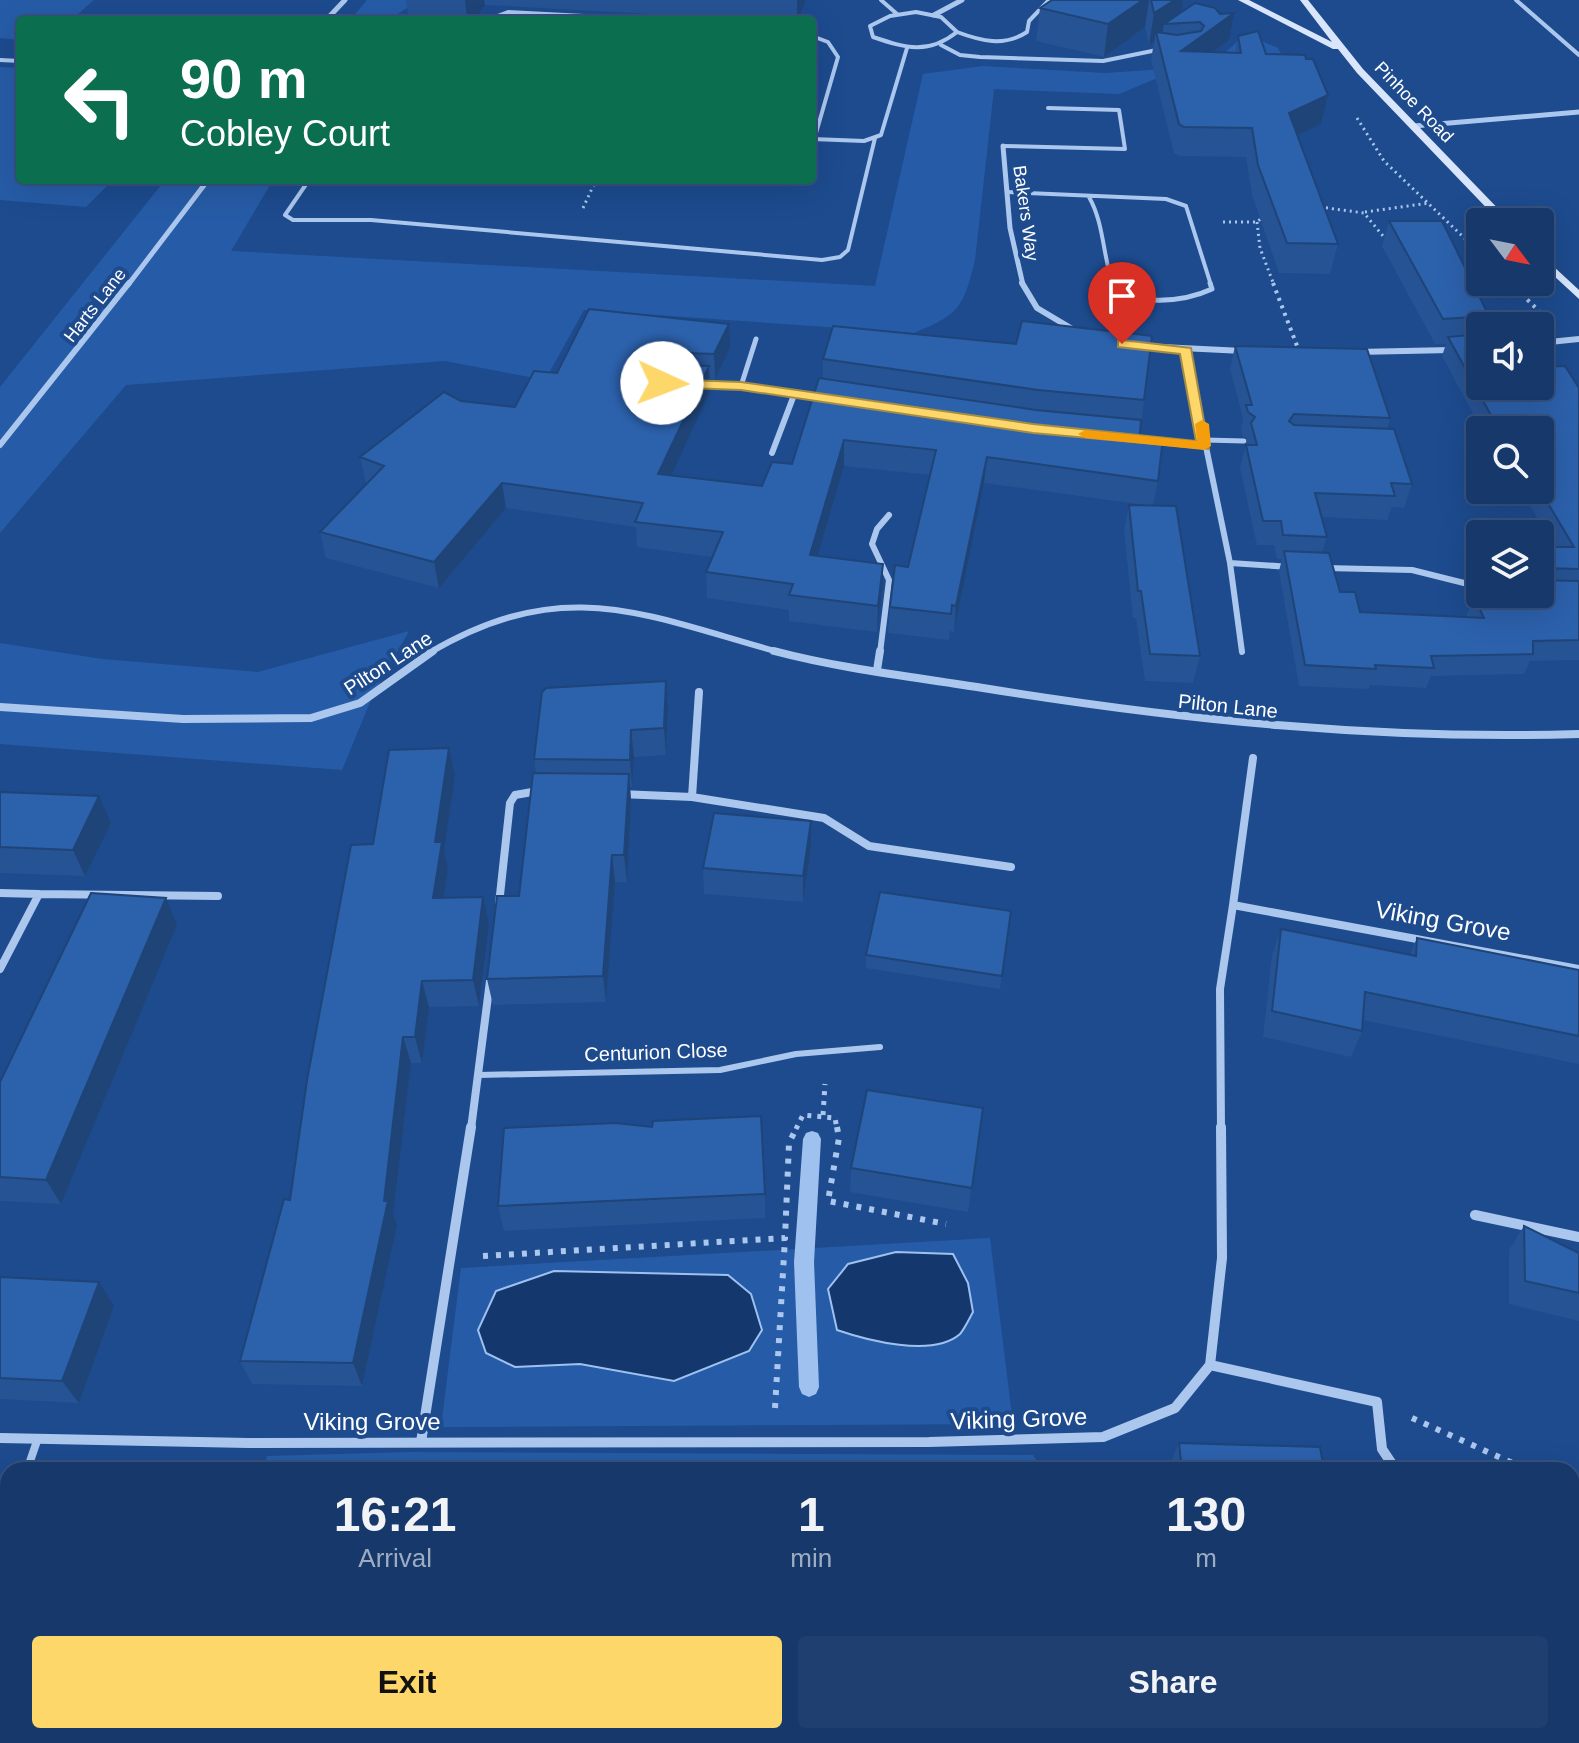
<!DOCTYPE html>
<html lang="en">
<head>
<meta charset="utf-8">
<style>
	body { margin:0; font-family:Arial,sans-serif; background:#1f3f70; color:#f1f3f6; height:100vh; display:flex; flex-direction:column; font-size:30px; white-space:nowrap }
	* { box-sizing:border-box; margin:0 }
	p { font-size:26px; color:#9eacc1 }
	.icon { flex:none; width:44px; height:44px; fill:none; stroke:currentColor; stroke-width:2; stroke-linecap:round; stroke-linejoin:round }
	.map { position:relative; flex:1; overflow:hidden }
	.panel { position:absolute; left:0px; top:1462px; width:1580px; height:282px; display:flex; flex-direction:column; background:#16386a; border-radius:24px 24px 0 0; box-shadow:0 8px 32px #0002,0 0 0 2px #35527e }
	.panel>* { flex:none }
	.guide { position:absolute; left:16px; top:16px; width:800px; height:168px; border-radius:8px; box-shadow:0 8px 32px #0002,0 0 0 2px #35527e; background:#0b6e4f; color:#fff; overflow:hidden }
	.needle { width:52px; rotate:122deg }
	.controls { position:absolute; left:1466px; top:208px; display:grid; gap:16px }
	.controls a { display:grid; place-items:center; width:88px; height:88px; border-radius:8px; background:#16386a; box-shadow:0 8px 32px #0002,0 0 0 2px #35527e; font-size:40px }
	.pin { position:absolute; display:grid; place-items:center; width:68px; height:68px; color:#fff; margin:-82px -34px; border-radius:50% 50% 50% 0; rotate:-45deg; box-shadow:0 0 8px #0007 }
	.pin .icon { rotate:45deg }
	.me { position:absolute; width:88px; margin:-44px; rotate:92deg; stroke-linejoin:round; filter:drop-shadow(0 0 6px #0008) }
	.turn { display:flex; align-items:center; gap:28px; height:168px; padding:0 32px; font-size:36px }
	.turn .icon { width:104px; height:104px; stroke-width:2.5 }
	.turn b { display:block; font-size:56px; line-height:68px }
	.eta { display:flex; justify-content:space-evenly; align-items:center; height:136px; text-align:center }
	.eta b { font-size:48px; font-weight:800; line-height:56px }
	.cta { display:flex; gap:16px; margin-top:auto; padding:16px 32px }
	.cta a { flex:1; height:92px; border-radius:8px; background:#fdd76a; color:#111; font-size:32px; font-weight:800; line-height:92px; text-align:center }
	.cta a+a { background:#1f3f70; color:#f1f3f6 }
	.map>svg:first-child { display:block }
	.green { fill:#265ca7 }
	.water { fill:#14376d; stroke:#9fc1ef; stroke-width:2 }
	.lines { fill:none; stroke-linecap:round; stroke-linejoin:round }
	.stream { fill:#9fc1ef; fill-rule:evenodd }
	.path-far3 { stroke:#abc7ed; stroke-width:3; stroke-dasharray:2 4; stroke-linecap:butt }
	.path-far2 { stroke:#abc7ed; stroke-width:4; stroke-dasharray:3 5; stroke-linecap:butt }
	.path-far1 { stroke:#abc7ed; stroke-width:5; stroke-dasharray:4 6; stroke-linecap:butt }
	.path { stroke:#abc7ed; stroke-width:6; stroke-dasharray:5 8; stroke-linecap:butt }
	.service-far3 { stroke:#abc7ed; stroke-width:4 }
	.service-far2 { stroke:#abc7ed; stroke-width:5 }
	.service-far1 { stroke:#abc7ed; stroke-width:6 }
	.service { stroke:#abc7ed; stroke-width:8 }
	.minor-far3 { stroke:#abc7ed; stroke-width:5 }
	.minor-far2 { stroke:#abc7ed; stroke-width:6 }
	.minor-far1 { stroke:#abc7ed; stroke-width:8 }
	.minor { stroke:#abc7ed; stroke-width:10 }
	.secondary { fill:#d8e5fa; fill-rule:evenodd }
	.wall { fill:#265394 }
	.shaded-wall { fill:#1f4478 }
	.building { fill:#2c61ac; stroke:#1f4478; stroke-width:2 }
	.route { fill:#fdd76a; stroke:#a48c45; stroke-width:2 }
	.slow { fill:#f59e0b }
	.labels { text-anchor:middle; stroke-width:8; stroke-linejoin:round; paint-order:stroke }
	.far-street-label { font-size:18px; fill:#fff; stroke:#1d4b8e }
	.street-label { font-size:20px; fill:#fff; stroke:#1d4b8e }
	.near-street-label { font-size:24px; fill:#fff; stroke:#1d4b8e }
</style>
</head>
<body>
<div class="map">
<svg width="1579" height="1743" viewBox="0 0 1579 1743">
	<rect width="100%" height="100%" fill="#1d4b8e"/>
	<path class="green" d="M0 0H94L71 20H20V40L0 38Z
		M367 0H420L388 20H350Z
		M1246 34 1278 48 1291 77 1167 74 1119 94 994 89 975 260C963 309 959 314 914 333L584 310 545 380 445 361 126 385 0 533V387L165 180H273L231 251 875 286 923 74 983 66 1105 73 1180 68 1220 57Z
		M0 67 20 68V180H113L86 207 0 200Z
		M409 631 373 695 342 770 0 744V643L102 659 258 672Z
		M990 1238 1013 1424 441 1427 461 1268Z
		M410 1452 1033 1455 1043 1470H263L267 1456Z
		M211 1736H1105V1743H210Z"/>
	<path class="water" d="M896 1252 953 1254 968 1283 973 1312C969 1319 965 1328 960 1334 933 1358 866 1340 837 1330L828 1289 848 1264Z
		M554 1271 728 1275 751 1294 762 1330 749 1351 674 1381 580 1364 515 1367 486 1353 478 1330 496 1291Z
		M240 1736H770L771 1743H241Z"/>
	<g class="lines">
		<path class="stream" d="M812 1131 818 1133 821 1139 814 1262 819 1387 816 1394 809 1397 802 1394 799 1387 794 1262 803 1139 806 1133Z
			M888 1736H912L915 1743H891Z"/>
		<path class="path-far3" d="M1357 118 1384 161 1480 253
			M1320 207 1364 213 1388 242
			M583 208 596 180
			M1536 210 1554 229
			M1365 212 1429 203
			M1223 222H1257L1263 217
			M1257 222 1260 248 1274 285
			M1509 282 1512 285"/>
		<path class="path-far2" d="M1273 283 1299 351
			M1510 283 1539 311"/>
		<path class="path-far1" d="M823 1115 825 1084
			M796 1129 803 1115 835 1118 837 1129"/>
		<path class="path" d="M837 1127 839 1138 828 1201 946 1224
			M483 1256 785 1238 789 1143 797 1127
			M775 1408 785 1238
			M1412 1418 1528 1470
			M1572 1490 1579 1493
			M191 1743 192 1736"/>
		<path class="service-far3" d="M881 0 897 14
			M1516 0 1579 55
			M916 12 941 17 957 32C928 55 906 48 873 37L870 26 890 16Z
			M487 20 508 12 660 20
			M957 32C981 41 1004 47 1027 32L1029 21 1049 0
			M812 36 828 42 838 57 814 140
			M941 45 960 55 980 57 1103 61 1157 50
			M0 60 20 61
			M812 139 864 141 881 135 907 48
			M1003 146 1125 149 1119 110 1048 108
			M309 180 285 215 293 220H371L822 260 840 257 848 250 875 138
			M1007 192 1166 199 1186 206 1211 285
			M1089 197C1104 223 1103 257 1113 285"/>
		<path class="service-far2" d="M1113 283C1132 309 1186 301 1212 289L1210 283
			M741 386 756 339
			M1205 440 1244 441"/>
		<path class="service-far1" d="M479 1075 720 1070 796 1054 880 1047"/>
		<path class="service" d="M27 1470 37 1441
			M0 1545 8 1523"/>
		<path class="minor-far3" d="M934 15 962 0
			M326 20 345 0
			M1414 126 1579 112
			M1003 146 1010 228 1023 285
			M128 285 208 180"/>
		<path class="minor-far2" d="M1022 283 1037 308 1074 330
			M1540 343 1579 339
			M1141 346 1243 351
			M1186 350 1230 563 1291 567
			M1357 352 1451 350
			M702 385 741 386 824 399
			M1154 441 1204 446
			M0 445 129 283
			M772 453 794 395
			M1230 563 1242 652
			M1325 568 1412 570 1480 587
			M1524 594 1543 595
			M429 653C566 573 643 615 782 653
			M880 653 889 580 872 544 877 529 889 515"/>
		<path class="minor-far1" d="M774 651C842 669 914 677 983 688 1181 720 1378 740 1579 734
			M877 670 880 651
			M0 707 183 719 311 718 360 703 433 651
			M620 794 692 797 824 818 869 846 1011 867
			M692 797 699 692
			M0 893 39 894 0 969
			M39 894 218 896
			M499 904 510 803 515 795 538 791
			M1233 905 1253 758
			M471 1129 490 981
			M1221 1129 1220 989 1233 905 1579 969"/>
		<path class="minor" d="M1475 1215 1579 1237
			M1210 1365 1377 1402 1382 1449 1396 1470
			M0 1438 248 1443 929 1442 1103 1437 1175 1408 1210 1365 1222 1258 1221 1127
			M421 1442 471 1127
			M1572 1543 1579 1546"/>
		<path class="secondary" d="M1238 0H1249L1332 42 1300 0H1308L1363 69 1511 222H1500L1357 73 1338 49H1333Z
			M1540 254 1579 290V299L1540 263Z"/>
	</g>
	<path class="wall" d="M406 0H806L798 20H764L485 5 474 20H409Z
		M1052 0H1183L1181 12 1195 3 1229 40 1213 52 1235 53 1238 36 1266 54 1306 59 1328 95 1321 124 1297 135 1338 244 1330 274 1279 273 1252 195 1246 157 1179 156 1174 153 1151 60 1154 42 1149 45 1145 27 1104 57 1036 41 1040 8Z
		M1389 221 1489 316 1485 326H1480V386L1579 388V660L1530 661 1524 674 1431 676 1426 688 1370 685 1369 689 1299 686 1279 571 1282 559H1277L1274 545H1257L1240 468 1247 439 1242 435 1241 429 1243 418 1230 369 1235 346 1390 418 1387 429 1412 484 1404 508 1392 507 1387 520 1322 517 1327 537 1322 552 1340 592 1360 612 1466 617 1474 597 1533 596 1534 594H1540V547H1554L1521 490H1540V430H1482L1442 356 1446 344H1435L1382 246Z
		M589 309 730 348 715 379H709L710 391 671 475 762 486 792 464 823 379V359L1144 400 1140 435 1158 481 1153 505 1200 656 1193 683 1145 681 1136 618H1133L1124 531 1129 505H1145L984 483 954 632 950 631 949 640 888 633 890 607 908 567 930 475 844 466 817 556 882 590 877 632 789 621V610L707 598 706 572 712 557 637 547 636 527 506 508 439 588 326 558 320 532 367 483H366L360 457 461 401 515 407 557 373Z
		M666 681 668 708 666 755 634 757 632 787H630L631 801 627 882H615L606 1002 493 1005 487 979 519 896 536 773 534 759Z
		M449 748 455 775 444 851 448 869 443 898 483 897 489 923 479 1006 429 1007 422 1063H411L393 1215 397 1225 362 1386 252 1384 240 1361 290 1200 373 844Z
		M0 792 99 796 111 823 85 876 0 873Z
		M811 847 803 902 704 894 703 868Z
		M1011 911 1000 989 866 968V955Z
		M177 925 61 1204 0 1201V1082Z
		M1281 929 1410 955 1417 938 1579 970V1064L1363 1020 1362 1031 1351 1057 1263 1037 1272 955Z
		M983 1108 968 1212 850 1192 851 1168Z
		M765 1194V1218L504 1231 498 1206Z
		M1524 1226 1579 1253V1321L1509 1304V1250Z
		M0 1277 114 1306 79 1403 0 1399Z
		M1179 1443 1324 1470H1167Z
		M1198 1736H1509L1511 1743H1199Z"/>
	<path class="shaded-wall" d="M465 0H484L485 5 474 20H467Z
		M797 0H806L798 20H797Z
		M1143 0H1149L1145 27 1104 57 1108 24Z
		M1175 0H1183L1180 23 1164 24 1162 37 1156 32 1154 42 1149 45 1154 13Z
		M1234 13 1229 40 1176 79 1181 51Z
		M1328 95 1321 124 1282 142 1289 113Z
		M729 324 730 348 715 379 714 354Z
		M661 352 662 377 655 355Z
		M709 366 710 391 660 500 658 474Z
		M844 440V466L810 581V555Z
		M987 457 984 483 954 632 956 606Z
		M502 483 506 508 439 588 434 562Z
		M883 564 882 590 877 632 878 606Z
		M666 681 668 708 666 755 664 728Z
		M631 730 634 757 632 787 630 760Z
		M449 748 455 775 444 851 448 869 439 924 433 898 435 842Z
		M629 774 631 801 627 882 624 855Z
		M99 796 111 823 85 876 73 850Z
		M811 821V847L803 902V876Z
		M612 855 615 882 606 1002 603 976Z
		M483 897 489 923 479 1006 473 980Z
		M166 898 177 925 61 1204 46 1180Z
		M422 981 429 1007 422 1063 415 1037Z
		M403 1037 411 1063 393 1215 397 1225 362 1386 353 1363 384 1201Z
		M99 1282 114 1306 79 1403 62 1381Z
		M132 1736H149V1743H132Z"/>
	<path class="building" d="M1052 0H1143L1108 24 1040 8Z
		M1151 0H1175L1154 13Z
		M1195 3 1215 8 1220 14 1234 13 1181 51 1241 53 1238 36 1258 31 1266 54 1305 55 1306 59H1313L1328 95 1289 113 1338 244 1287 243 1258 165 1252 128 1184 127 1179 124 1156 32 1177 35 1201 31 1204 26 1200 22 1164 24Z
		M1389 221H1442L1489 316 1443 319Z
		M589 309 729 324 714 354 661 352 655 355 659 364 709 366 658 474 762 486 772 462 792 464 819 378 1036 410 1141 420 1140 435 1163 438 1158 481 987 457 956 606 952 605 951 614 890 607 895 565 908 567 936 450 844 440 810 555 883 564 878 606 789 595 793 584 706 572 723 532 635 522 643 503 502 483 434 562 320 532 384 466 360 457 444 392 461 401 515 407 534 371 557 373Z
		M1022 321 1152 336 1144 400 1038 390 823 359 833 326 1016 344Z
		M1480 334V386H1540V367L1565 366 1579 388V569L1540 568V547H1574L1540 490V430H1505L1502 426 1498 428 1448 337Z
		M1235 346 1367 349 1390 418 1294 414 1289 421 1294 425 1394 429 1412 484 1391 483 1395 496 1315 493 1327 537 1283 535 1281 521H1263L1246 445H1257L1251 423 1255 417 1248 412 1246 405H1252Z
		M1129 505 1176 506 1200 656 1150 654 1141 591H1138Z
		M1284 551 1329 553 1340 592H1355L1360 612 1484 618 1474 597 1548 596 1540 580 1579 581V640L1533 641V654L1431 656 1434 668 1375 665 1376 669 1305 665Z
		M666 681 664 728 631 730 630 760 534 759 542 692 546 688Z
		M449 748 435 842H442L433 898 483 897 473 980 422 981 415 1037H403L384 1201H388L353 1363 240 1361 284 1199 290 1200 307 1080 351 845 373 844 389 750Z
		M533 773 629 774 624 855H612L603 976 487 979 497 896H519Z
		M0 792 99 796 73 850 0 847Z
		M714 813 811 821 803 876 703 868Z
		M880 892 1011 911 1002 976 866 955Z
		M91 893 166 898 46 1180 0 1177V1082Z
		M1281 929 1416 956 1417 938 1579 970V1036L1365 992 1362 1031 1272 1011Z
		M867 1090 983 1108 972 1188 851 1168Z
		M761 1116 765 1194 498 1206 504 1128 616 1123 652 1127 653 1121Z
		M1524 1226 1579 1253V1293L1525 1281Z
		M0 1277 99 1282 62 1381 0 1378Z
		M1179 1443 1320 1447 1324 1470H1182Z
		M30 1736H132V1743H30Z
		M1217 1736H1509L1511 1743H1218Z"/>
	<path class="route" d="M1122 340 1191 348 1209 449 1033 433 741 390 662 387 655 383 662 379 741 382 1033 424 1196 441 1180 354 1118 347V341Z"/>
	<path class="slow" d="M1202 420 1209 424 1211 446 1204 450 1085 438 1078 434 1085 430 1197 441 1195 424Z"/>
	<g class="labels">
		<g class="far-street-label">
			<text transform="translate(1414 102) rotate(46)" y="6">Pinhoe Road</text>
			<text transform="translate(1026 213) rotate(82)" y="6">Bakers Way</text>
			<text transform="translate(95 305) rotate(-52)" y="6">Harts Lane</text>
		</g>
		<g class="street-label">
			<text transform="translate(388 663) rotate(-33)" y="7">Pilton Lane</text>
			<text transform="translate(1228 706) rotate(6)" y="7">Pilton Lane</text>
			<text transform="translate(656 1052) rotate(-2)" y="7">Centurion Close</text>
		</g>
		<g class="near-street-label">
			<text transform="translate(1443 921) rotate(10)" y="8">Viking Grove</text>
			<text transform="translate(1019 1419) rotate(-2)" y="8">Viking Grove</text>
			<text x="372" y="1430">Viking Grove</text>
		</g>
	</g>
</svg>
<div class="controls">
<a><svg class="needle" viewBox="-14 -14 28 28"><path d="M0-13l5 13h-10z" fill="#e53935"/><path d="M0 13l5-13h-10z" fill="#9eacc1"/></svg></a>
<a><svg class="icon" aria-label="sound" viewBox="0 0 24 24"><path d="M4 9h4l5-4v14l-5-4H4zM17 9q2 3 0 6"/></svg></a>
<a><svg class="icon" aria-label="search" viewBox="0 0 24 24"><circle cx="10" cy="10" r="6"/><path d="M15 15l6 6"/></svg></a>
<a><svg class="icon" aria-label="layers" viewBox="0 0 24 24"><path d="M12 4l9 5-9 5-9-5zM3 14l9 5 9-5"/></svg></a>
</div>
<div class="pin" style="left:1122px;top:344px;background:#d93025"><svg class="icon" aria-label="arrive" viewBox="0 0 24 24"><path d="M6 21V4h12l-3 4 3 4H6"/></svg></div>
<svg class="me" style="left:662px;top:383px" viewBox="-20 -20 40 40"><circle r="19" fill="#fff"/><path d="M0-13L10 11 0 6-10 11z" fill="#fdd76a"/></svg>
<div class="guide">
<div class="turn"><svg class="icon" aria-label="left" viewBox="0 0 24 24"><path d="M17 20v-9H6M10 6l-5 5 5 5"/></svg><div><b>90 m</b>Cobley Court</div></div>
</div>
<section class="panel">
<div class="eta">
<div><b>16:21</b><p>Arrival</p></div>
<div><b>1</b><p>min</p></div>
<div><b>130</b><p>m</p></div>
</div>
<div class="cta"><a>Exit</a><a>Share</a></div>
</section>
</div>
</body>
</html>
